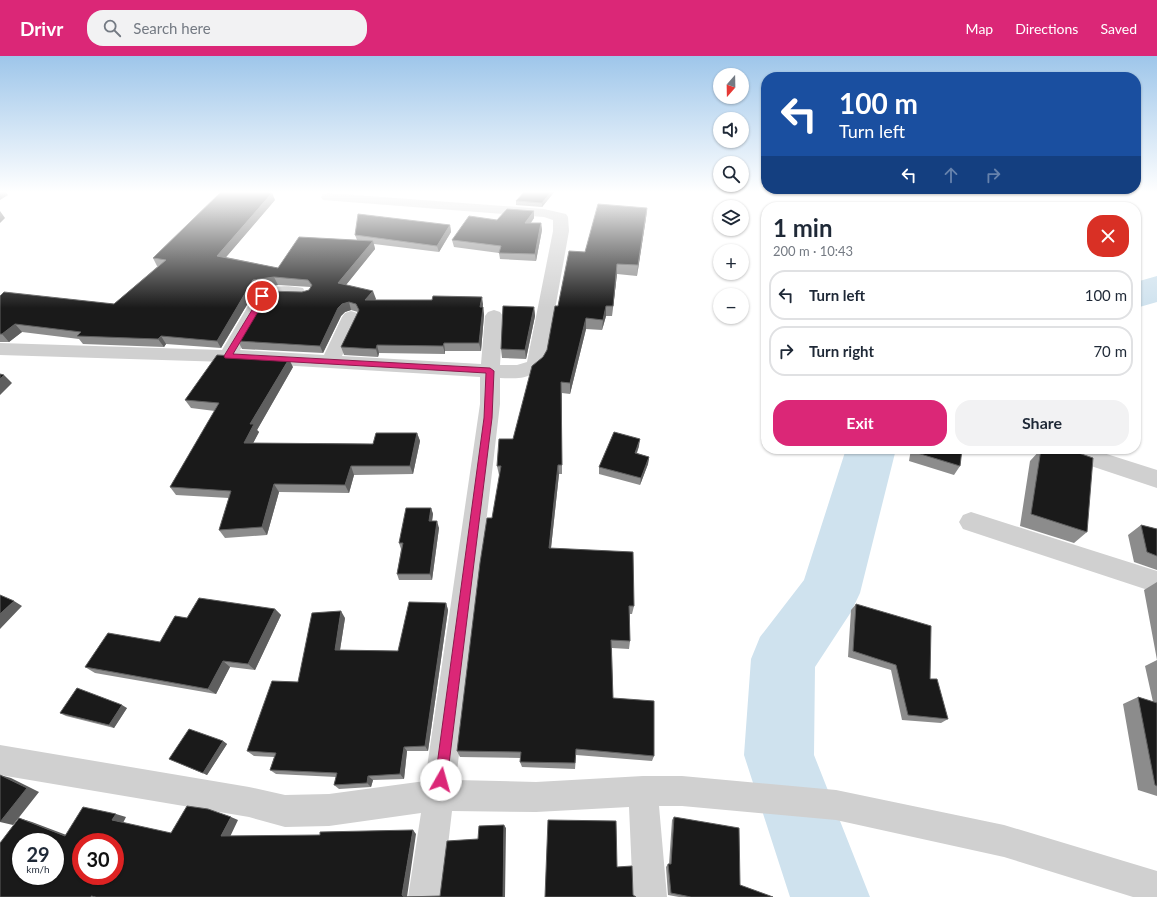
<!DOCTYPE html>
<html lang="en">
<head>
<meta charset="utf-8">
<style>
	body { margin:0; font-family:Lato,sans-serif; background:#f2f2f3; color:#1f2937; height:100vh; display:flex; flex-direction:column; font-size:15px; white-space:nowrap }
	* { box-sizing:border-box; margin:0 }
	p { font-size:13px; color:#747a83 }
	.icon { flex:none; width:22px; height:22px; fill:none; stroke:currentColor; stroke-width:2; stroke-linecap:round; stroke-linejoin:round }
	.map { position:relative; flex:1; overflow:hidden }
	.details { position:absolute; left:761px; top:146px; width:380px; height:252px; display:flex; flex-direction:column; background:#fff; border-radius:16px; box-shadow:0 1px 3px #0004 }
	.details>* { flex:none }
	.hud { position:absolute; left:761px; top:16px; width:380px; height:122px; border-radius:16px; box-shadow:0 1px 3px #0004; background:#1a4fa0; color:#fff; overflow:hidden }
	.needle { width:26px; rotate:200deg }
	.controls { position:absolute; left:713px; top:12px; display:grid; gap:8px }
	.controls a { display:grid; place-items:center; width:36px; height:36px; border-radius:50%; background:#fff; box-shadow:0 1px 3px #0004; font-size:20px }
	.speed { position:absolute; left:12px; top:777px; display:flex; gap:8px; font-size:20px; font-weight:700; text-align:center }
	.speed>* { display:grid; place-content:center; width:52px; height:52px; border-radius:50%; background:#fff; box-shadow:0 1px 3px #0004; line-height:1 }
	.speed small { font-size:10px; font-weight:400 }
	.speed .limit { border:6px solid #d22; background:#fff; color:#111 }
	.pin { position:absolute; display:grid; place-items:center; width:34px; height:34px; color:#fff; margin:-17px; border:2px solid #fff; border-radius:50%; box-shadow:0 1px 4px #0007 }
	.me { position:absolute; width:44px; margin:-22px; rotate:7deg; stroke-linejoin:round; filter:drop-shadow(0 0 3px #0008) }
	.turn { display:flex; align-items:center; gap:14px; height:84px; padding:0 12px; font-size:18px }
	.turn .icon { width:52px; height:52px; stroke-width:2.5 }
	.turn b { display:block; font-size:28px; line-height:34px }
	.lanes { display:flex; align-items:center; height:38px; padding:0 12px; background:#0003; justify-content:center; gap:20px; direction:ltr }
	.lanes .off { opacity:.35 }
	.round { display:grid; place-items:center; flex:none; width:42px; height:42px; border-radius:16px; background:#f2f2f3 }
	.head { display:flex; align-items:center; justify-content:space-between; height:68px; padding:0 12px }
	h1 { font-size:24px; font-weight:700; line-height:30px }
	.primary-button { display:flex; gap:8px; margin-top:auto; padding:8px 12px }
	.primary-button a { flex:1; height:46px; border-radius:16px; background:#db2777; color:#fff; font-size:16px; font-weight:700; line-height:46px; text-align:center }
	.primary-button a+a { background:#f2f2f3; color:#1f2937 }
	ul { padding:0; list-style:none }
	li { display:flex; align-items:center; gap:12px; height:50px; margin:0 8px 6px; padding:0 4px; border:2px solid #e0e1e3; border-radius:16px }
	li div { flex:1 }
	li b { display:block; font-size:15px }
	li em { font-style:normal }
	header { display:flex; align-items:center; gap:24px; box-sizing:border-box; height:56px; padding:0 20px; background:#db2777; color:#fff }
	header strong { font-size:19px }
	nav { display:flex; gap:22px; margin-inline-start:auto; font-size:14px }
	.search { width:280px; height:36px; background:#f2f2f3; display:flex; align-items:center; gap:10px; box-sizing:border-box; padding:0 14px; border-radius:16px; color:#747a83; font-size:15px }
	.map>svg:first-child { display:block }
	.lines { fill:none; stroke-linecap:round; stroke-linejoin:round }
	.river { fill:#cfe2ee; fill-rule:evenodd }
	.minor { fill:#d0d0d0; fill-rule:evenodd }
	.wall { fill:#8c8c8c }
	.shaded-wall { fill:#5f5f5f }
	.building { fill:#1a1a1a; stroke:#5f5f5f; fill-rule:evenodd }
	.route { fill:#db2777; stroke:#8e194d }
</style>
</head>
<body>
<header>
<strong>Drivr</strong>
<div class="search"><svg class="icon" aria-label="search" viewBox="0 0 24 24"><circle cx="10" cy="10" r="6"/><path d="M15 15l6 6"/></svg>Search here</div>
<nav><a>Map</a><a>Directions</a><a>Saved</a></nav>
</header>
<div class="map">
<svg width="1157" height="841" viewBox="0 0 1157 841">
	<rect width="100%" height="100%" fill="#fff"/>
	<g class="lines">
		<path class="river" d="M1157 220V246L1136 252V226Z
			M846 393H896L860 537 851 556 815 611 814 699 870 841H790L744 699 751 603 760 581 804 524Z"/>
		<path class="minor" d="M328 137 544 153 566 158 568 161 569 175 546 304C537 323 519 323 500 322V348L456 724 536 726 643 720H682L836 734 1004 769 1157 815V841H1133L1004 801 836 764 682 750H659L667 841H633L629 751 536 756 452 755 442 841H408L421 757 329 770 285 771 249 761 0 719V689L249 731 285 739 329 738 425 725 480 348V321L227 306 0 299V287L222 294 258 233C273 230 288 229 303 232L305 236 303 240 270 241 240 294 324 299 342 261 345 257 351 255 357 257 360 261 342 300 481 308 485 260 488 256 494 254 500 256 503 260 500 309H517L527 306 553 175V164L544 161 323 144 321 141 323 138Z
			M1055 393H1091L1157 414V432L1058 399Z
			M971 456 1157 515V537L963 473 959 466 963 459Z"/>
	</g>
	<path class="wall" d="M525 135H555L542 151 516 149V145Z
		M275 144 226 201 278 212 357 184 355 179 450 169 451 176 439 196 374 188 375 193 346 229 376 243 375 244 483 248V251L484 259 481 295H445V298L379 297 378 301 344 299 341 291 358 256 351 254 345 256 341 260 323 297 242 293 238 285 302 236 309 234 311 231 278 229 257 232 221 292 166 288 164 291 83 288 79 283 22 276 9 286H0V240L114 248 158 210H157L153 202Z
		M647 152 646 162 637 220 617 218 612 260H606L602 274 586 273 570 338 562 337V418H559L551 492 634 550 632 558H630V585L629 593 612 592 613 642 654 700 652 705 576 699 575 713 522 711 520 706 521 702 460 701 457 695 500 419H499L497 410 513 383 543 301 547 294 558 250 585 196Z
		M534 155V162L531 167H541L542 174 536 205 500 203 499 197 454 191 452 184 497 164Z
		M534 251 535 260 526 303 502 302 501 293Z
		M293 311 257 374 259 376 253 387 373 388 417 377 420 385 413 418 354 419 349 437 279 436 267 479 225 482 219 474 229 442 176 439 170 431 215 355 191 352 185 344Z
		M639 390 637 397 649 401 648 408 640 429 599 418V411Z
		M911 393H962L960 410 954 419 909 405Z
		M1041 393 1050 395 1052 393H1067L1087 476 1074 487 1020 470 1030 405Z
		M431 452 433 458 432 465 439 472 432 524H399L397 518 401 493 399 487Z
		M1141 469 1157 473V514L1134 506 1128 479Z
		M1157 526V604L1144 534Z
		M446 547 448 554 428 695H407L404 723 373 724 371 731 339 733 334 729 336 721 276 718 270 714 274 701 254 700 247 695 345 562 340 594 398 595Z
		M856 548 930 623 948 663 941 667 902 664 891 614 848 601 851 554Z
		M275 553 281 559 255 614 230 611 216 638 95 617 85 611 160 586 187 562Z
		M1157 604V740L1138 734 1123 648 1138 641 1153 646 1145 610Z
		M127 652 114 672 66 660 60 657Z
		M223 685 227 688 207 719 169 703Z
		M674 761 740 829 773 841H679L668 839 666 811 668 808H669L672 764Z"/>
	<path class="shaded-wall" d="M0 135H5L8 139 0 144Z
		M552 135H555L542 151V147Z
		M272 137 275 144 221 207 217 200Z
		M647 152 646 162 637 220 638 209Z
		M0 155 5 162 0 167Z
		M534 155V162L526 173 525 167Z
		M541 167 542 174 536 205 535 198Z
		M450 169 451 176 439 196 437 190Z
		M373 185 375 193 341 235 338 227Z
		M617 208V218L612 260 613 250Z
		M274 221 278 229 257 232 221 292 217 285 253 224Z
		M373 235 376 243 368 252 365 244Z
		M482 241 483 248 481 259 480 251Z
		M349 246 351 254 345 256 341 260 323 297 320 290 338 252 342 248Z
		M606 250V260L602 274 603 264Z
		M483 251 484 259 481 295 479 287Z
		M534 251 535 260 526 303 525 294Z
		M586 262V273L570 338V327Z
		M15 268 22 276 9 286 2 278Z
		M161 280 166 288 164 291 158 283Z
		M444 287 445 295V298L443 290Z
		M377 289 379 297 378 301 376 293Z
		M289 303 293 311 257 374 259 376 249 395 244 387 250 368Z
		M4 319 12 327 0 339V323Z
		M417 377 420 385 413 418 410 410Z
		M640 383 639 390 634 404 635 397Z
		M649 401 648 408 640 429 641 422Z
		M558 409 559 418 550 501 549 492Z
		M351 410 354 419 349 437 345 429Z
		M274 428 279 436 267 479 262 471Z
		M431 452 433 458 431 472 429 465Z
		M437 465 439 472 432 524 430 518Z
		M14 545 22 550 0 573V558Z
		M446 547 448 554 428 695 425 690Z
		M275 553 281 559 255 614 248 608Z
		M341 555 345 562 339 600 335 594Z
		M223 605 230 611 216 638 208 633Z
		M122 649 127 652 114 672 109 669Z
		M223 685 227 688 207 719 203 717Z
		M404 691 407 695 404 723 400 718Z
		M0 719 11 722 39 736 13 769 0 766Z
		M368 720 373 724 371 731 367 727Z
		M116 758 126 761 123 767 112 764Z
		M231 761 238 764 229 783 221 780Z
		M19 762 32 766 77 783 65 780Z
		M504 769 506 772 505 841H503Z
		M413 774 416 778 407 841H404L402 839Z"/>
	<path class="building" d="M222 135H246L272 137 217 200 278 212 299 181 373 185 338 227 373 235 365 244H432L433 240 482 241 480 251H483L479 287H444L443 290 377 289 376 293 341 291 359 254 356 248 349 246 342 248 338 252 320 290 238 285 267 235 302 236 309 234 312 229 308 224 274 221 253 224 217 285 161 280 158 283 77 280 81 276 15 268 2 278H0V240L4 236 114 248 166 204 153 202Z
		M525 135H552L542 147 516 145Z
		M598 148 647 152 638 209 617 208 613 250H606L603 264 586 262 570 327 561 326 562 409H558L549 492 633 496 634 550H629L630 585 611 584 613 642 654 645V700L576 693 575 707 520 706 521 696 457 695 480 507 487 462H492L501 410H497L499 383H513L532 310 543 301 547 294 555 250H558L569 195 585 196Z
		M507 153 534 155 525 167H541L535 198 499 197 501 190 452 184 469 160 497 164Z
		M358 158 450 169 437 190 355 179Z
		M503 250 534 251 525 294 501 293Z
		M217 299 289 303 250 368H254L244 387 373 388 376 377H417L410 410H351L345 429 274 428 262 471 219 474 231 435 170 431 219 347 185 344Z
		M0 318 4 319 0 323Z
		M614 376 640 383 635 397 649 401 641 422 599 411Z
		M915 393H962L960 410 914 396Z
		M1041 393 1054 397 1055 393H1067L1093 402 1087 476 1031 458Z
		M406 452H431L429 465H437L430 518H397L403 487H399Z
		M1141 469 1157 473V500L1147 496Z
		M0 539 14 545 0 558Z
		M199 542 275 553 248 608 223 605 208 633 85 611 108 577 160 586 175 560 187 562Z
		M409 546 446 547 425 690 404 691 400 718 368 720 367 727 334 729 337 717 270 714 276 697 247 695 272 625 298 626 312 557 341 555 335 594 398 595Z
		M856 548 931 570 930 623H937L948 663 908 659 896 609 853 595Z
		M77 632 122 649 109 669 60 657Z
		M1138 641 1157 647V730L1155 729Z
		M189 673 223 685 203 717 169 703Z
		M0 719 27 732 0 766Z
		M187 750 208 753 231 761 221 780 320 779V776L413 774 402 839 404 841 440 840 447 785 478 783 479 770 504 769 503 841H96L91 840V841H0V787L19 762 65 780 83 751 116 758 112 764 171 777ZM21 786H55V820H21ZM81 786H115V820H81Z
		M674 761 739 772 740 829 773 841H691L671 837 668 808H671Z
		M548 764 616 765 617 811 632 810 633 839 636 841H545Z"/>
	<linearGradient id="sky" x2="0" y2="1"><stop stop-color="#9ec6ea"/><stop offset="0.54" stop-color="#fff"/><stop offset="1" stop-color="#fff" stop-opacity="0"/></linearGradient>
	<rect width="1157" height="252" fill="url(#sky)"/>
	<path class="route" d="M262 237 265 240 262 249 233 298 490 312 494 315 492 362 447 724 446 728 441 730 437 728 435 724 484 362 486 317 225 302 224 300 255 249 258 240Z"/>
</svg>
<div class="controls">
<a><svg class="needle" viewBox="-14 -14 28 28"><path d="M0-13l5 13h-10z" fill="#e53935"/><path d="M0 13l5-13h-10z" fill="#747a83"/></svg></a>
<a><svg class="icon" aria-label="sound" viewBox="0 0 24 24"><path d="M4 9h4l5-4v14l-5-4H4zM17 9q2 3 0 6"/></svg></a>
<a><svg class="icon" aria-label="search" viewBox="0 0 24 24"><circle cx="10" cy="10" r="6"/><path d="M15 15l6 6"/></svg></a>
<a><svg class="icon" aria-label="layers" viewBox="0 0 24 24"><path d="M12 4l9 5-9 5-9-5zM3 14l9 5 9-5"/></svg></a>
<a>+</a>
<a>−</a>
</div>
<div class="speed"><div>29<small>km/h</small></div><div class="limit">30</div></div>
<div class="pin" style="left:262px;top:240px;background:#d93025"><svg class="icon" aria-label="arrive" viewBox="0 0 24 24"><path d="M6 21V4h12l-3 4 3 4H6"/></svg></div>
<svg class="me" style="left:441px;top:724px" viewBox="-20 -20 40 40"><circle r="19" fill="#fff"/><path d="M0-13L10 11 0 6-10 11z" fill="#db2777"/></svg>
<div class="hud">
<div class="turn"><svg class="icon" aria-label="left" viewBox="0 0 24 24"><path d="M17 20v-9H6M10 6l-5 5 5 5"/></svg><div><b>100 m</b>Turn left</div></div>
<div class="lanes"><svg class="icon" aria-label="left" viewBox="0 0 24 24"><path d="M17 20v-9H6M10 6l-5 5 5 5"/></svg><svg class="icon off" aria-label="ahead" viewBox="0 0 24 24"><path d="M12 20V5M6 11l6-6 6 6"/></svg><svg class="icon off" aria-label="right" viewBox="0 0 24 24"><path d="M7 20v-9h11M14 6l5 5-5 5"/></svg></div>
</div>
<section class="details">
<div class="head"><div><h1>1 min</h1><p>200 m · 10:43</p></div><a class="round" style="background:#d93025;color:#fff"><svg class="icon" aria-label="close" viewBox="0 0 24 24"><path d="M6 6l12 12M18 6L6 18"/></svg></a></div>
<ul>
<li><svg class="icon" aria-label="left" viewBox="0 0 24 24"><path d="M17 20v-9H6M10 6l-5 5 5 5"/></svg><div><b>Turn left</b></div><em>100 m</em></li>
<li><svg class="icon" aria-label="right" viewBox="0 0 24 24"><path d="M7 20v-9h11M14 6l5 5-5 5"/></svg><div><b>Turn right</b></div><em>70 m</em></li>
</ul>
<div class="primary-button"><a>Exit</a><a>Share</a></div>
</section>
</div>
</body>
</html>
